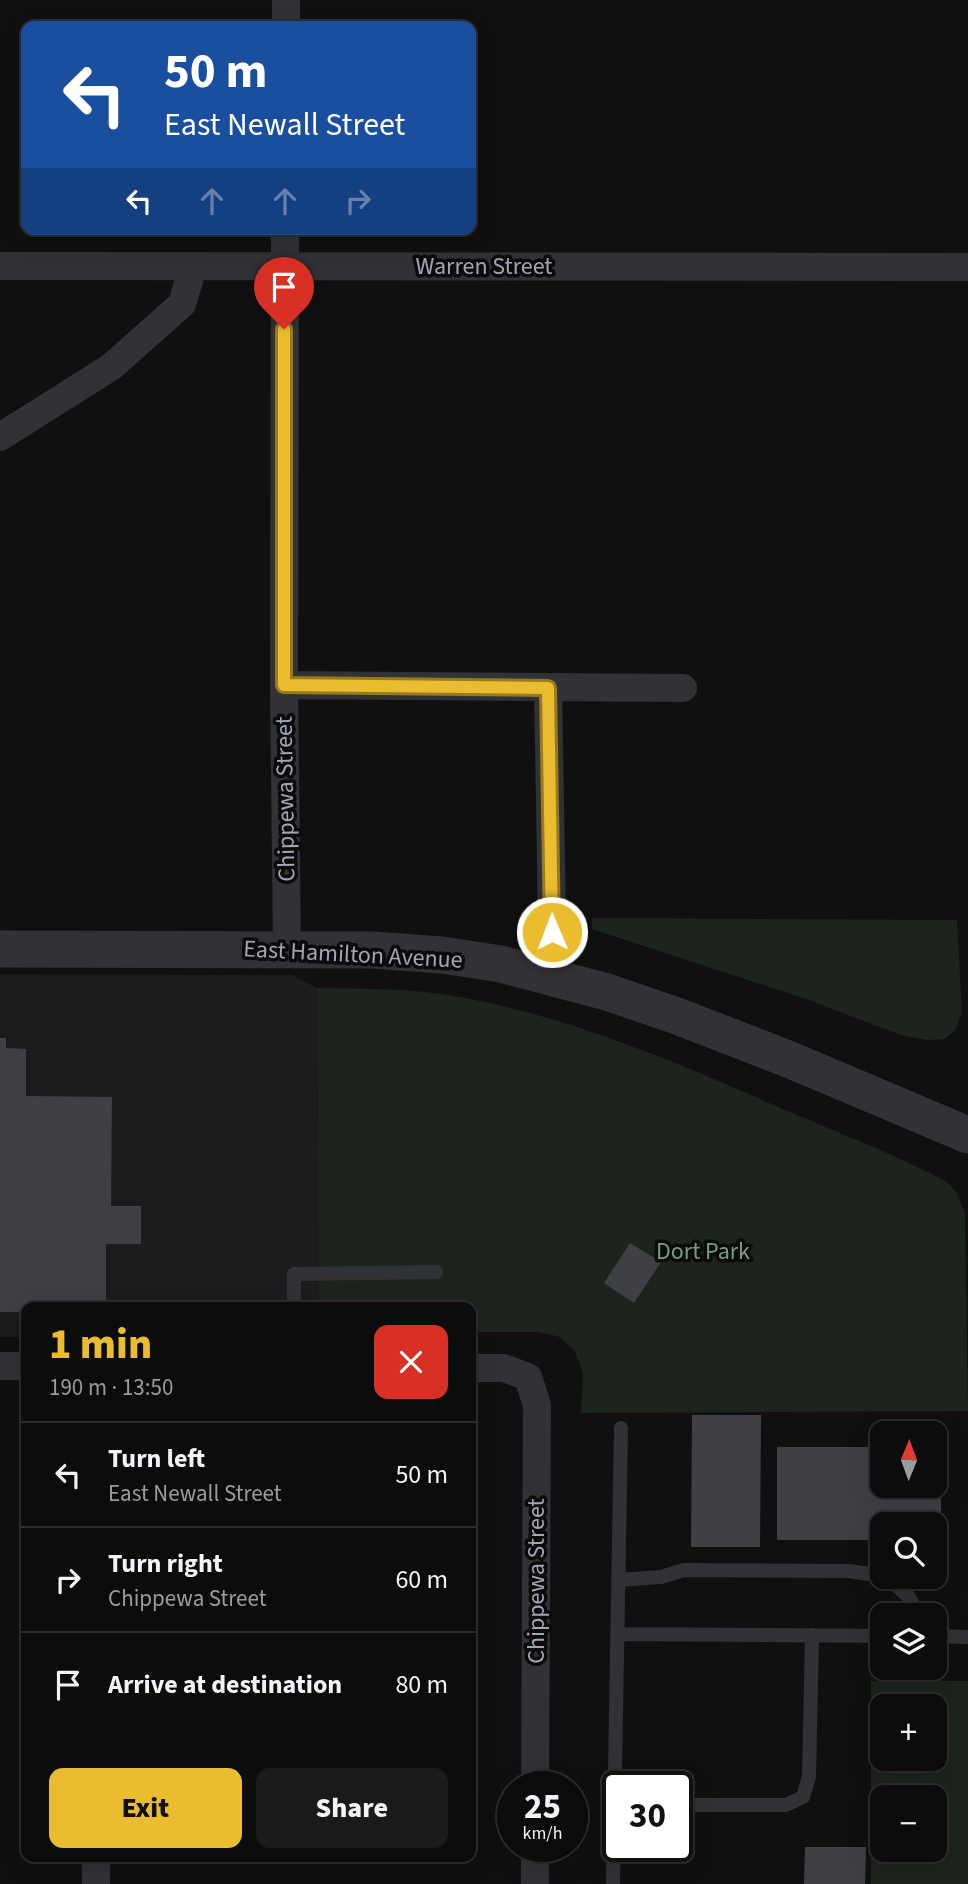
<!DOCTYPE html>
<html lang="en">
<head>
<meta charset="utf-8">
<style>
	body { margin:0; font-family:"Source Sans 3",sans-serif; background:#1a1a1b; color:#f1f3f6; height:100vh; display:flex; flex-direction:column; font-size:26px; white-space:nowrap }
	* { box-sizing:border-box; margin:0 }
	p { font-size:23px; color:#9a9b9d }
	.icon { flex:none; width:38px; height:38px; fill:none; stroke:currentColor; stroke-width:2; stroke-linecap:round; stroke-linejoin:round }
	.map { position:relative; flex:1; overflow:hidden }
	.details { position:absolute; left:21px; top:1302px; width:455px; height:560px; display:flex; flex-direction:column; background:#0c0c0d; border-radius:14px; box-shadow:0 7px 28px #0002,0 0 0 2px #2c2c2e }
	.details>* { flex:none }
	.banner { position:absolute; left:21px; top:21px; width:455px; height:214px; border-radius:14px; box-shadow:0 7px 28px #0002,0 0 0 2px #2c2c2e; background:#1a4fa0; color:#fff; overflow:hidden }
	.needle { width:46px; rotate:1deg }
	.controls { position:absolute; left:870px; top:1421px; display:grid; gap:14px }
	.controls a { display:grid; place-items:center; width:77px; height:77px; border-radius:14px; background:#0c0c0d; box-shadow:0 7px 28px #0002,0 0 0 2px #2c2c2e; font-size:35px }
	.speed { position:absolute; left:497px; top:1771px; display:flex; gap:14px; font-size:35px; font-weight:700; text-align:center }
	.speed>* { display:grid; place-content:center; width:91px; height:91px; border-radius:50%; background:#0c0c0d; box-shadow:0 7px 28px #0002,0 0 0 2px #2c2c2e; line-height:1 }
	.speed small { font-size:18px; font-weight:400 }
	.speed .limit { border:4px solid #111; border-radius:10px; background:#fff; color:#111 }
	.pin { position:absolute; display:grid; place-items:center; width:60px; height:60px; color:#fff; margin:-72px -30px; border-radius:50% 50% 50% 0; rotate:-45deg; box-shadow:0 0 7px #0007 }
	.pin .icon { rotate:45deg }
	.me { position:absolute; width:77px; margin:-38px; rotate:359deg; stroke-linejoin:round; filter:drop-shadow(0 0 5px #0008) }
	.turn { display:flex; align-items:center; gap:24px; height:147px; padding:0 28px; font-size:32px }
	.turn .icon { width:91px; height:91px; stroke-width:2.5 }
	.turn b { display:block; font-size:49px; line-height:60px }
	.lanes { display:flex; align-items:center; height:66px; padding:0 28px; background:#0003; justify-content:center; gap:35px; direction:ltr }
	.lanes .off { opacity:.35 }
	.round { display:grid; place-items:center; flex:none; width:74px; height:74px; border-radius:14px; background:#1a1a1b }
	.headline { display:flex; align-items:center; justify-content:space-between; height:119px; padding:0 28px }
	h1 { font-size:42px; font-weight:800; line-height:52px; color:#eabc2f }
	.cta { display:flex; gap:14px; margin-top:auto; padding:14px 28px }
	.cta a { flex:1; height:80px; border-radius:14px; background:#eabc2f; color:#111; font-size:28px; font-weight:800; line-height:80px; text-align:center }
	.cta a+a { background:#1a1a1b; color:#f1f3f6 }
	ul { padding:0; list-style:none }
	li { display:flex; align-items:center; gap:21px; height:105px; padding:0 28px; border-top:2px solid #2c2c2e }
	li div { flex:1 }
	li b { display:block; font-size:26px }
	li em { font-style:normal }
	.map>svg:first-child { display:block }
	.built { fill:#1c1c1e }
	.green { fill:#1d241e; fill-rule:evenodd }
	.building { fill:#3f4044 }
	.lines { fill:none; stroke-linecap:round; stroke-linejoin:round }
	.service { stroke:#313236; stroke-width:14 }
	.minor { stroke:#313236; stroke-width:28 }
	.tertiary { stroke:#313236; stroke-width:37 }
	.route-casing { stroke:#987a1f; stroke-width:18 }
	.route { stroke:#eabc2f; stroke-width:12 }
	.labels { text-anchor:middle; stroke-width:7; stroke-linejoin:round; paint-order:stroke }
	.street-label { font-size:24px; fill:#a2a5b2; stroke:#0b0b0c }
	.park-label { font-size:24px; fill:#799c7e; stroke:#0b0b0c }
</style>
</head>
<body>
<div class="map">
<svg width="968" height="1884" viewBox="0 0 968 1884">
	<rect width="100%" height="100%" fill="#101011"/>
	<path class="built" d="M0 974 292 975 317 988 319 1307H26V1337H0Z"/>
	<path class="green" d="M592 918 957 920 962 1013 955 1030 945 1039 927 1040 901 1035 803 998 592 929Z
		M317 988C365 989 413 988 460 997 571 1017 673 1061 776 1106 832 1130 891 1153 946 1181L957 1193 965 1213 968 1411 581 1413 583 1372 574 1350 560 1337 539 1332H471V1307H319Z
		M871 1681H968V1884H871ZM934 1706V1759H882V1706ZM882 1797H934V1850H882Z"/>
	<path class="building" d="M0 1038H6V1048L26 1049V1096L112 1097 111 1206H141V1244H106V1302H80V1307H26V1312H0Z
		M630 1243 661 1262 634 1303 604 1283Z
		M692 1415H761L760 1547H691Z
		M777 1447H882V1486H934V1447H941V1518H923V1524H882V1540H777Z
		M805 1847H866L865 1884H804Z"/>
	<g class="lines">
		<path class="service" d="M294 1307V1274L436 1272
			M887 1577 909 1597 918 1615
			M618 1580 661 1577 684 1570 849 1571 882 1576
			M617 1634 882 1636
			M934 1636 968 1637
			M677 1805H786L803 1797 809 1777 812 1635
			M613 1884 621 1428"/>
		<path class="minor" d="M286 26V0
			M285 229 284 685 287 949
			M0 266 968 267
			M0 437 111 367 182 304 193 267
			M284 685 683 688
			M548 688 553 977
			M0 1366H26
			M471 1368H504L528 1377 537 1405 535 1787
			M96 1884V1857
			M535 1884V1846"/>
		<path class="tertiary" d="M0 949 372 950 442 955 501 964 607 992 677 1016 788 1059 968 1135"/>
	</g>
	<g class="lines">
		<g class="route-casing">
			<path id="route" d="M284 329V685L548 688 552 932"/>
		</g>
		<use href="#route" class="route"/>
	</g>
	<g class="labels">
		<g class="street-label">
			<text x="484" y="274">Warren Street</text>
			<text transform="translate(285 799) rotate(-91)" y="8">Chippewa Street</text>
			<text transform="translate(353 954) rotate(3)" y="8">East Hamilton Avenue</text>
			<text transform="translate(536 1581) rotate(-90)" y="8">Chippewa Street</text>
		</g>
		<g class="park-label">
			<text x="703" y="1259">Dort Park</text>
		</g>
	</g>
</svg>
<div class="controls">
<a><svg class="needle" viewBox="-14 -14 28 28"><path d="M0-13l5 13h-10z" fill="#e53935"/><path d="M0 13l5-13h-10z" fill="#9a9b9d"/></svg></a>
<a><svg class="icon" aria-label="search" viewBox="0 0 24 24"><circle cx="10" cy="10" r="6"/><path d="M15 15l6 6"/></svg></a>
<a><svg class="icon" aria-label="layers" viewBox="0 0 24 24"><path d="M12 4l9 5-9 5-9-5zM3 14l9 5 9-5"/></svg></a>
<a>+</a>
<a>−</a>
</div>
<div class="speed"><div>25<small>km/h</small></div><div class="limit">30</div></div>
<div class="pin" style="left:284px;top:329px;background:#d93025"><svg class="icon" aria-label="arrive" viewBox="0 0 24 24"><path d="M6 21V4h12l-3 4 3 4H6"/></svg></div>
<svg class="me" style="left:552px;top:932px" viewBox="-20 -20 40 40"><circle r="17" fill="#eabc2f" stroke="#fff" stroke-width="3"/><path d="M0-11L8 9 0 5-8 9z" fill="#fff"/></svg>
<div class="banner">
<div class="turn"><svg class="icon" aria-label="left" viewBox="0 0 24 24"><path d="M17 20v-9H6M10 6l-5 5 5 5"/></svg><div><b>50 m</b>East Newall Street</div></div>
<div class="lanes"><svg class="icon" aria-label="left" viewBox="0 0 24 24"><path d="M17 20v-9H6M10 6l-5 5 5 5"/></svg><svg class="icon off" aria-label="ahead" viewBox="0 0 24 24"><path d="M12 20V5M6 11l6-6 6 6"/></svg><svg class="icon off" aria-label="ahead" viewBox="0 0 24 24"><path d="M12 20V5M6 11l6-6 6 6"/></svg><svg class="icon off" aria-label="right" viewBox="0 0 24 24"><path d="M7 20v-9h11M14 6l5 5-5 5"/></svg></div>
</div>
<section class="details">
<div class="headline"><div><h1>1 min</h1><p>190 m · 13:50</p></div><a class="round" style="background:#d93025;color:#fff"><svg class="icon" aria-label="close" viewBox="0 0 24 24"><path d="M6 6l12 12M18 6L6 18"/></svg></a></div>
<ul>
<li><svg class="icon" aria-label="left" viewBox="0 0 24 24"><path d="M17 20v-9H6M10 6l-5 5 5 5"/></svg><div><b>Turn left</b><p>East Newall Street</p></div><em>50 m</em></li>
<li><svg class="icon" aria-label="right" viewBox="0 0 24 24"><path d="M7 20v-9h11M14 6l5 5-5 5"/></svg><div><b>Turn right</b><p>Chippewa Street</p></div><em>60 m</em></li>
<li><svg class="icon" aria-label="arrive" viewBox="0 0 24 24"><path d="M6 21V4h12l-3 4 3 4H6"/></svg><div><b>Arrive at destination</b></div><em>80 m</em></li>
</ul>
<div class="cta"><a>Exit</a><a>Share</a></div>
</section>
</div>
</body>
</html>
